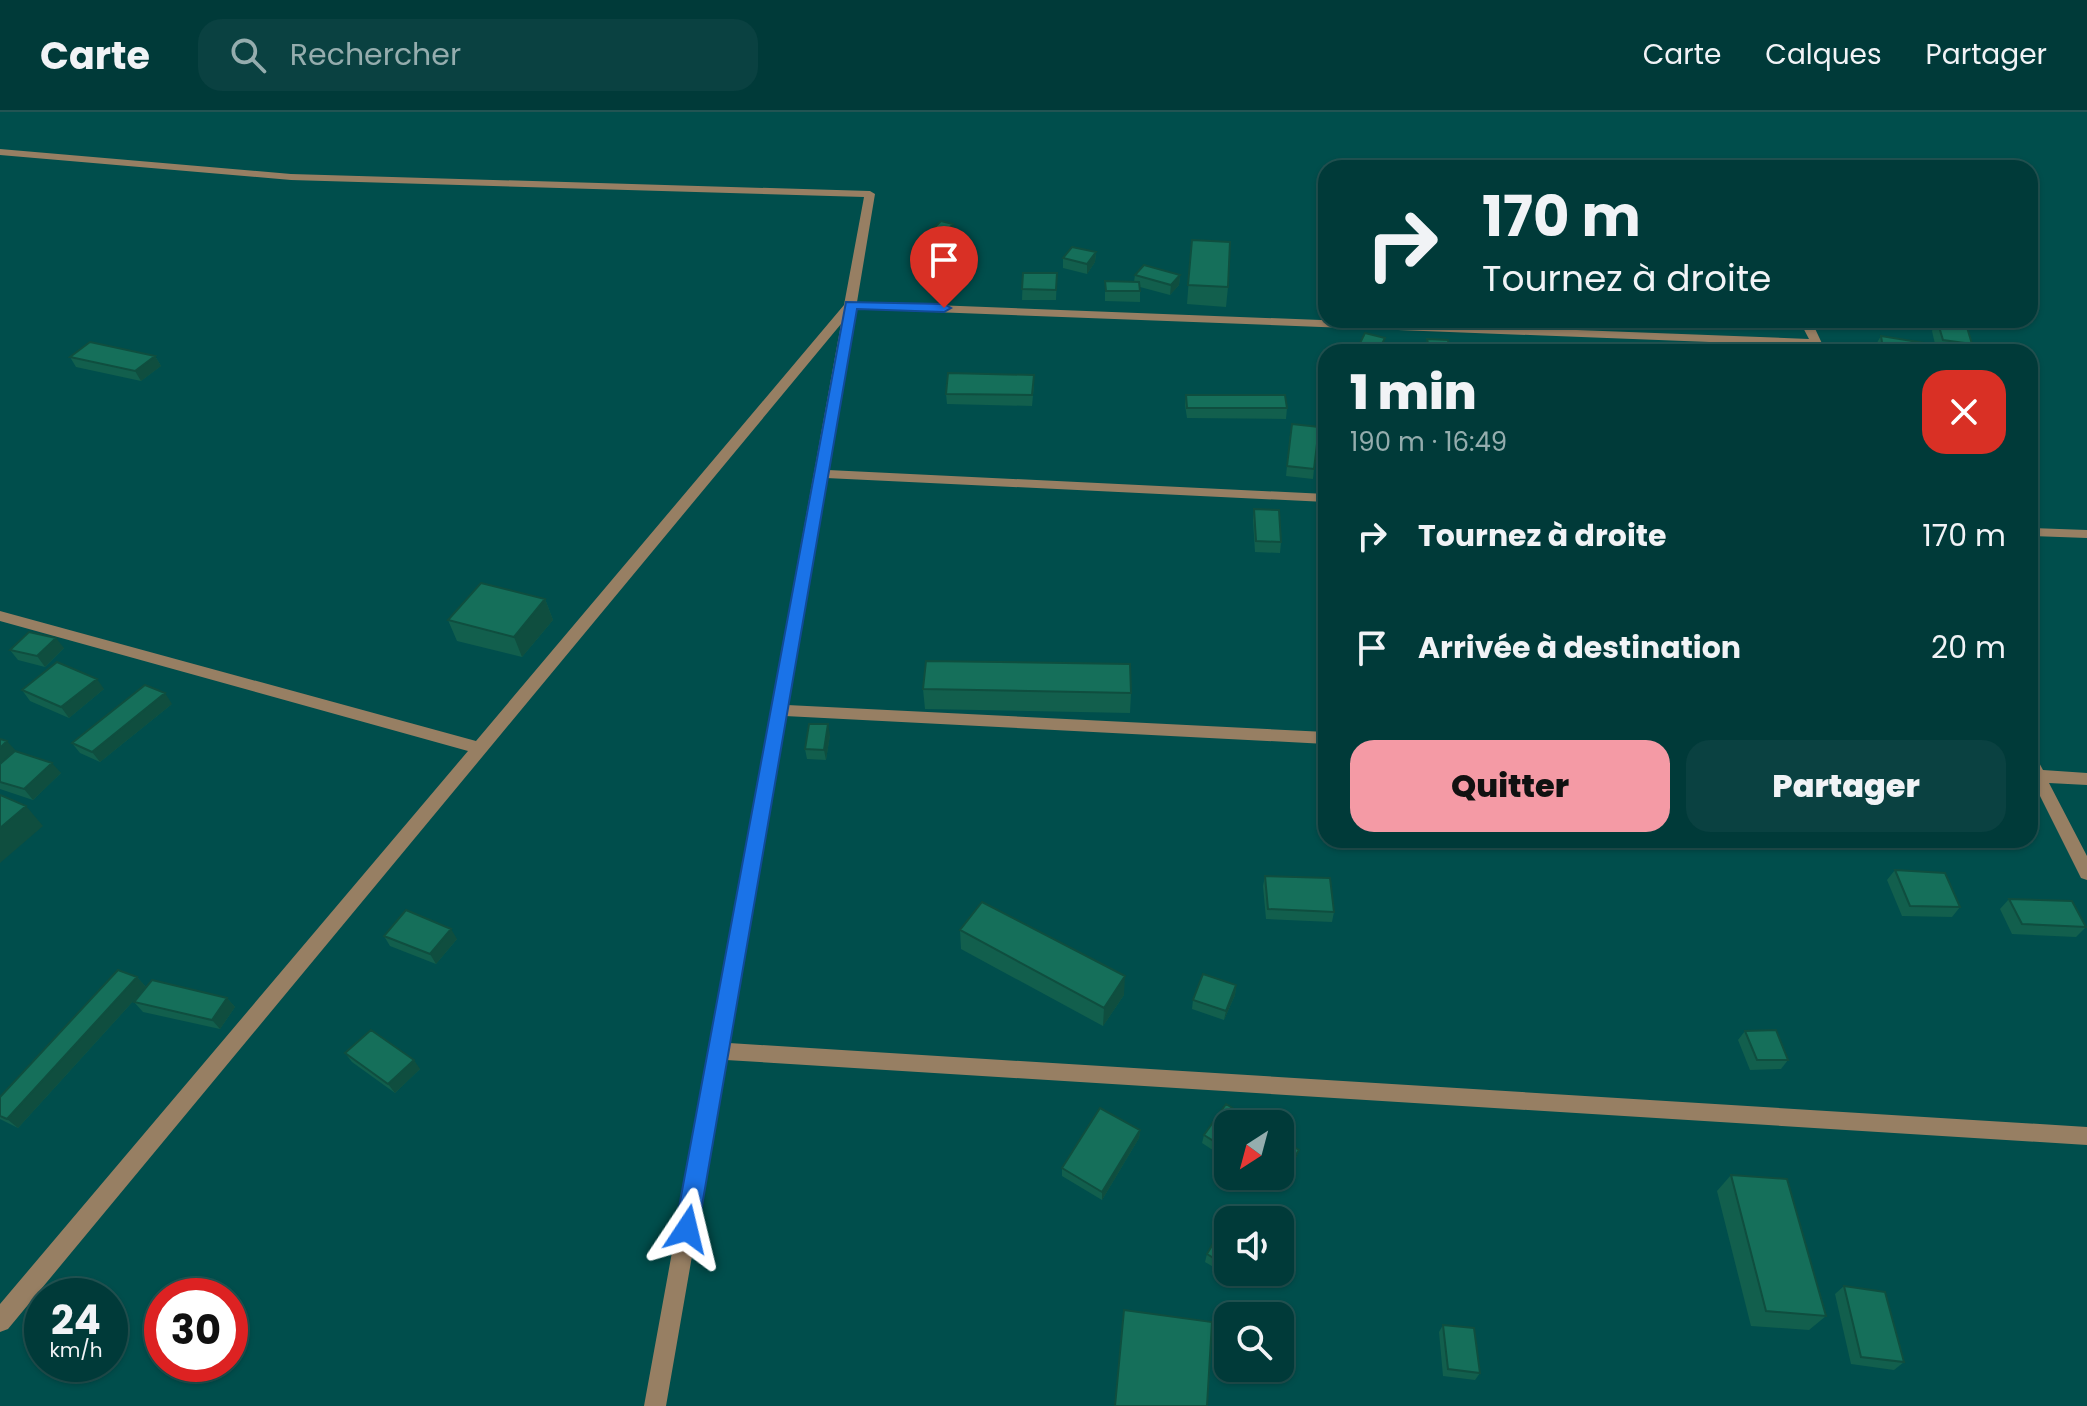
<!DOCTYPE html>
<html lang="fr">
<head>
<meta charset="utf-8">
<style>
	body { margin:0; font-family:Poppins,sans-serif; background:#0a4141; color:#f1f3f6; height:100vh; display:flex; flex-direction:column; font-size:30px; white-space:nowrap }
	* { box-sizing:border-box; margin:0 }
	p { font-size:26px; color:#95adae }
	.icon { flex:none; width:44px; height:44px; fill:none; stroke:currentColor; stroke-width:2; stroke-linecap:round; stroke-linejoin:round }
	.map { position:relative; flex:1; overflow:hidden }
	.sheet { position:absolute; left:1318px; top:232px; width:720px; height:504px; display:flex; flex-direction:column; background:#003a39; border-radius:24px; box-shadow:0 2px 6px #0004,0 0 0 2px #225453 }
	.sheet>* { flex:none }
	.guide { position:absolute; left:1318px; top:48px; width:720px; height:168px; border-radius:24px; box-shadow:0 2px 6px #0004,0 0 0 2px #225453; background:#003a39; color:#f1f3f6; overflow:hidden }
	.needle { width:52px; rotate:216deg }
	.fabs { position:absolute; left:1214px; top:998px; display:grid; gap:16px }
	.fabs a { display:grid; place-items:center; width:80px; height:80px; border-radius:16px; background:#003a39; box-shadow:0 2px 6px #0004,0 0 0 2px #225453; font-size:40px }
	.speed { position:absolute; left:24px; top:1166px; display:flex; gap:16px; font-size:40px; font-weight:700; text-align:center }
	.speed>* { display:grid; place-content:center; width:104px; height:104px; border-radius:50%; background:#003a39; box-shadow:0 2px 6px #0004,0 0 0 2px #225453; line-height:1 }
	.speed small { font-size:20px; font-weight:400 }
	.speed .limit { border:12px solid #d22; background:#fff; color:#111 }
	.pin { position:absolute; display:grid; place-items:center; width:68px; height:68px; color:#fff; margin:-82px -34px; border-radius:50% 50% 50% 0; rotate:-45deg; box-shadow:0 0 8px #0007 }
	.pin .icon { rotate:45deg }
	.me { position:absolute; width:88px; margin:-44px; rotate:10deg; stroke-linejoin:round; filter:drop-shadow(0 0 6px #0008) }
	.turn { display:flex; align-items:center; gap:28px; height:168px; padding:0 32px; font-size:36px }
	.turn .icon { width:104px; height:104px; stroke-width:2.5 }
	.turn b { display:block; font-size:56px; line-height:68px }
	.round { display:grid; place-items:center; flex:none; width:84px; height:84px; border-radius:24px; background:#0a4141 }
	.head { display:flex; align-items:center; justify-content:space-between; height:136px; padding:0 32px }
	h1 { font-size:48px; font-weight:800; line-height:60px }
	.cta { display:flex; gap:16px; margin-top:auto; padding:16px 32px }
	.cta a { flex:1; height:92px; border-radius:24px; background:#f49aa5; color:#111; font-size:32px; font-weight:800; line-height:92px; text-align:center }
	.cta a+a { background:#0a4141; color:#f1f3f6 }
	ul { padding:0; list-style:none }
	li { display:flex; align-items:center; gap:24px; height:112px; padding:0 32px }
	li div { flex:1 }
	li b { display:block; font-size:30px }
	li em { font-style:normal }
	header { display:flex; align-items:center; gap:48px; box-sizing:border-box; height:112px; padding:0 40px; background:#003a39; border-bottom:2px solid #225453 }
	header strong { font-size:38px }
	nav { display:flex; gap:44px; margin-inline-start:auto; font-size:28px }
	.search { width:560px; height:72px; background:#0a4141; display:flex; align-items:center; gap:20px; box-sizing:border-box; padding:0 28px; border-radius:24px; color:#95adae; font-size:30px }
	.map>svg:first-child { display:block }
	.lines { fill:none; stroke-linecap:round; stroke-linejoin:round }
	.minor { fill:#977f63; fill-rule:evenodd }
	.wall { fill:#125f4d }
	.shaded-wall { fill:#0f4e3f }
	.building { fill:#156f5a; stroke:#0f4e3f; stroke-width:2 }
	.route { fill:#1a73e8; stroke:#114b97; stroke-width:2 }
</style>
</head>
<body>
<header>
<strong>Carte</strong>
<div class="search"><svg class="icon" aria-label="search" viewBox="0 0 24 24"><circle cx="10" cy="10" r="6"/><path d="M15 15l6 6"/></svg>Rechercher</div>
<nav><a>Carte</a><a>Calques</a><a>Partager</a></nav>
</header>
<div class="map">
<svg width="2087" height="1294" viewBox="0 0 2087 1294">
	<rect width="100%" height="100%" fill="#004e4c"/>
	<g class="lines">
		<path class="minor" d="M0 37 291 62 870 79 875 82 857 190 1809 227 1799 208H1811L1826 240H1816L1813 234 855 197 828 358 1326 382V390L826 366 787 593 1326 620V632L785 604 729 931 2087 1015V1033L726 948 666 1294H644L841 212 8 1217 0 1220V1192L468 639 0 509V499L476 629 844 193 864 85 291 68 0 43Z
			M2030 416 2087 418V426L2030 424Z
			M2030 643 2036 645 2043 658 2087 661V673L2049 671 2087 744V768L2081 766 2033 670H2030Z"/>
	</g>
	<path class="wall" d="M953 112 954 122 947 129 935 126 934 116Z
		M1192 128 1228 175 1226 195 1187 192Z
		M1096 140 1095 150 1087 162 1063 156V146Z
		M1023 161H1057L1056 188H1022Z
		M1135 163H1180L1179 173 1170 183 1140 175V190L1105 189V169L1134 170Z
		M1937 208 1972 232 1968 240H1876L1875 234 1881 224 1935 232 1932 219Z
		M1427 227 1450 240H1425Z
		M1360 231 1383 236 1381 240H1359Z
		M155 244 161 254 141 269 76 255 70 245Z
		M1034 273 1032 294 947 292 946 282Z
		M1186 283 1287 296 1286 307 1187 306 1185 293Z
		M1290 323 1314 357 1313 367 1286 364Z
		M1254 397 1281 430 1280 441 1255 440 1253 408Z
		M545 487 553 508 522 545 457 529 448 508Z
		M64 536 45 555 18 548 10 538Z
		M104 577 69 606 30 589 22 578Z
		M923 577 1131 581 1130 601 925 597Z
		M172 592 100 650 80 641 72 631Z
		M830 623 826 648 807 647 805 637Z
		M0 627 16 639 61 661 33 688 0 677Z
		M1895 758 1960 795 1952 805 1902 804 1887 768Z
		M1265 764 1334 800 1332 810 1266 807 1263 774Z
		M2009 787 2086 815 2076 825 2012 822 2000 797Z
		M960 818 1124 883 1103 914 961 837Z
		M384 824 457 827 436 852 390 834Z
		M137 865 146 875 18 1016 0 1007V985Z
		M1236 873 1235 883 1224 908 1192 897 1193 888Z
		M227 886 235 895 220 917 143 900 134 890Z
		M1745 919 1788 948 1781 957 1750 958 1738 928Z
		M345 941 420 957 395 981 352 950Z
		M1228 1012V1048L1202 1031 1204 1023Z
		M1140 1018 1139 1026 1102 1088 1062 1064V1056Z
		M1299 1038 1296 1046 1276 1079 1253 1064H1280Z
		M1731 1063 1826 1204 1809 1218 1751 1214 1717 1079Z
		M1228 1108V1160H1245L1239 1170 1205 1150 1207 1142Z
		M1844 1174 1904 1250 1894 1258 1851 1252 1835 1182Z
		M1443 1213 1480 1261 1475 1268 1443 1264 1439 1220Z"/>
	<path class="shaded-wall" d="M953 112 954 122 947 129V119Z
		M1096 140 1095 150 1087 162V152Z
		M1180 163 1179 173 1170 183 1171 173Z
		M155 244 161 254 141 269 135 259Z
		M545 487 553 508 522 545 514 525Z
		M56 526 64 536 45 555 37 544Z
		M97 567 104 577 69 606 61 595Z
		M165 581 172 592 100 650 92 640Z
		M828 612 830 623 826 648 824 638Z
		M7 629 16 639 0 654V636Z
		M52 651 61 661 33 688 24 677Z
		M26 694 43 714 0 751V716Z
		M451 817 457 827 436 852 430 842Z
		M1125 864 1124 883 1103 914 1104 896Z
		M137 865 146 875 18 1016 7 1007Z
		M1236 873 1235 883 1224 908 1226 899Z
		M227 886 235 895 220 917 212 908Z
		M414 948 420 957 395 981 388 972Z
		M1140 1018 1139 1026 1102 1088V1080Z
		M1299 1038 1296 1046 1276 1079 1278 1070Z"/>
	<path class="building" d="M941 109 953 112 947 119 934 116Z
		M1192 128 1230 130 1228 175 1188 173Z
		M1072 135 1096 140 1087 152 1063 146Z
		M1144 153 1180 163 1171 173 1135 163Z
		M1023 161H1057L1056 178 1022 177Z
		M1105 169 1139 170 1140 179H1106Z
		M1937 208 1966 212 1972 232 1943 228Z
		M1365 221 1385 226 1380 236 1360 231Z
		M1881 224 1968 238V240H1903L1883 237Z
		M1427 227 1448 228 1450 240H1430Z
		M90 230 155 244 135 259 70 245Z
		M948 261 1034 263 1032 283 946 282Z
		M1186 283H1285L1287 296H1187Z
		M1292 312 1319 315 1314 357 1287 354Z
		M1254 397 1279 398 1281 430 1256 429Z
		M481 471 545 487 514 525 448 508Z
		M29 520 56 526 37 544 10 538Z
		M926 549 1130 552 1131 581 923 577Z
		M57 550 97 567 61 595 22 578Z
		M145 573 165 581 92 640 72 631Z
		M809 612H828L824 638 805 637Z
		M0 627 7 629 0 636Z
		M15 639 52 651 24 677 0 670V652Z
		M0 683 26 694 0 716Z
		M1895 758 1945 761 1960 795 1910 794Z
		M1265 764 1330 766 1334 800 1268 797Z
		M2009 787 2072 789 2086 815 2022 812Z
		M982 790 1125 864 1104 896 960 818Z
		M406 798 451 817 430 842 384 824Z
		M118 858 137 865 7 1007 0 1004V985Z
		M1203 862 1236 873 1226 899 1193 888Z
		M152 868 227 886 212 908 134 890Z
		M371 918 414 948 388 972 345 941Z
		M1776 918 1788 948H1757L1745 919Z
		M1226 992 1258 1012H1228V1038L1204 1023Z
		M1100 996 1140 1018 1102 1080 1062 1056Z
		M1280 1026 1299 1038 1278 1070 1269 1064H1280Z
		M1731 1063 1787 1067 1826 1204 1766 1199Z
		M1234 1096 1253 1108H1228V1155L1207 1142Z
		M1844 1174 1885 1180 1904 1250 1861 1245Z
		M1124 1198 1212 1210 1207 1294H1115Z
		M1443 1213 1474 1216 1480 1261 1448 1257Z"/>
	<path class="route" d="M846 190 944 192 951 196 944 200 857 197 698 1117 695 1125 687 1128 678 1125 675 1117Z"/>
</svg>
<div class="fabs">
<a><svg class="needle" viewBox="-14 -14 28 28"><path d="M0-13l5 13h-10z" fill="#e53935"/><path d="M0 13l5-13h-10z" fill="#95adae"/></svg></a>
<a><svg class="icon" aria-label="sound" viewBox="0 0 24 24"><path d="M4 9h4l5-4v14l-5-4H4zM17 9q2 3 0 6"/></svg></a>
<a><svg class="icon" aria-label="search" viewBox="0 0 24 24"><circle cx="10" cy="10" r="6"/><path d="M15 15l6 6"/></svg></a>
</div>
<div class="speed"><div>24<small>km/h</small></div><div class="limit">30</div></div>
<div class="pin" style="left:944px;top:196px;background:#d93025"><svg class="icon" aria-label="arrive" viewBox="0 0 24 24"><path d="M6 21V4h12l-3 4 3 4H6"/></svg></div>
<svg class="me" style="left:687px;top:1117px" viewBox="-20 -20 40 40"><path d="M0-17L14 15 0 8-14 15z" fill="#1a73e8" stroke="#fff" stroke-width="4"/></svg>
<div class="guide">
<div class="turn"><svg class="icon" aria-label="right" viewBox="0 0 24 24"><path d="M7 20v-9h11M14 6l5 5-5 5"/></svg><div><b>170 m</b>Tournez à droite</div></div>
</div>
<section class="sheet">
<div class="head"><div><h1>1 min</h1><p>190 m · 16:49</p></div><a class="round" style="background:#d93025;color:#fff"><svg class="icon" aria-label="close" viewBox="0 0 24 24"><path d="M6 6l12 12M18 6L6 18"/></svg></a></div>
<ul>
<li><svg class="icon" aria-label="right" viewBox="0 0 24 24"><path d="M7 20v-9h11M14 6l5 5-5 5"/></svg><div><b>Tournez à droite</b></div><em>170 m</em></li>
<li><svg class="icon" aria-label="arrive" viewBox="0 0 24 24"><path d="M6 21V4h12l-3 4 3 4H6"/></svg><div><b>Arrivée à destination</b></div><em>20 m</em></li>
</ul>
<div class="cta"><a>Quitter</a><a>Partager</a></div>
</section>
</div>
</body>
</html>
